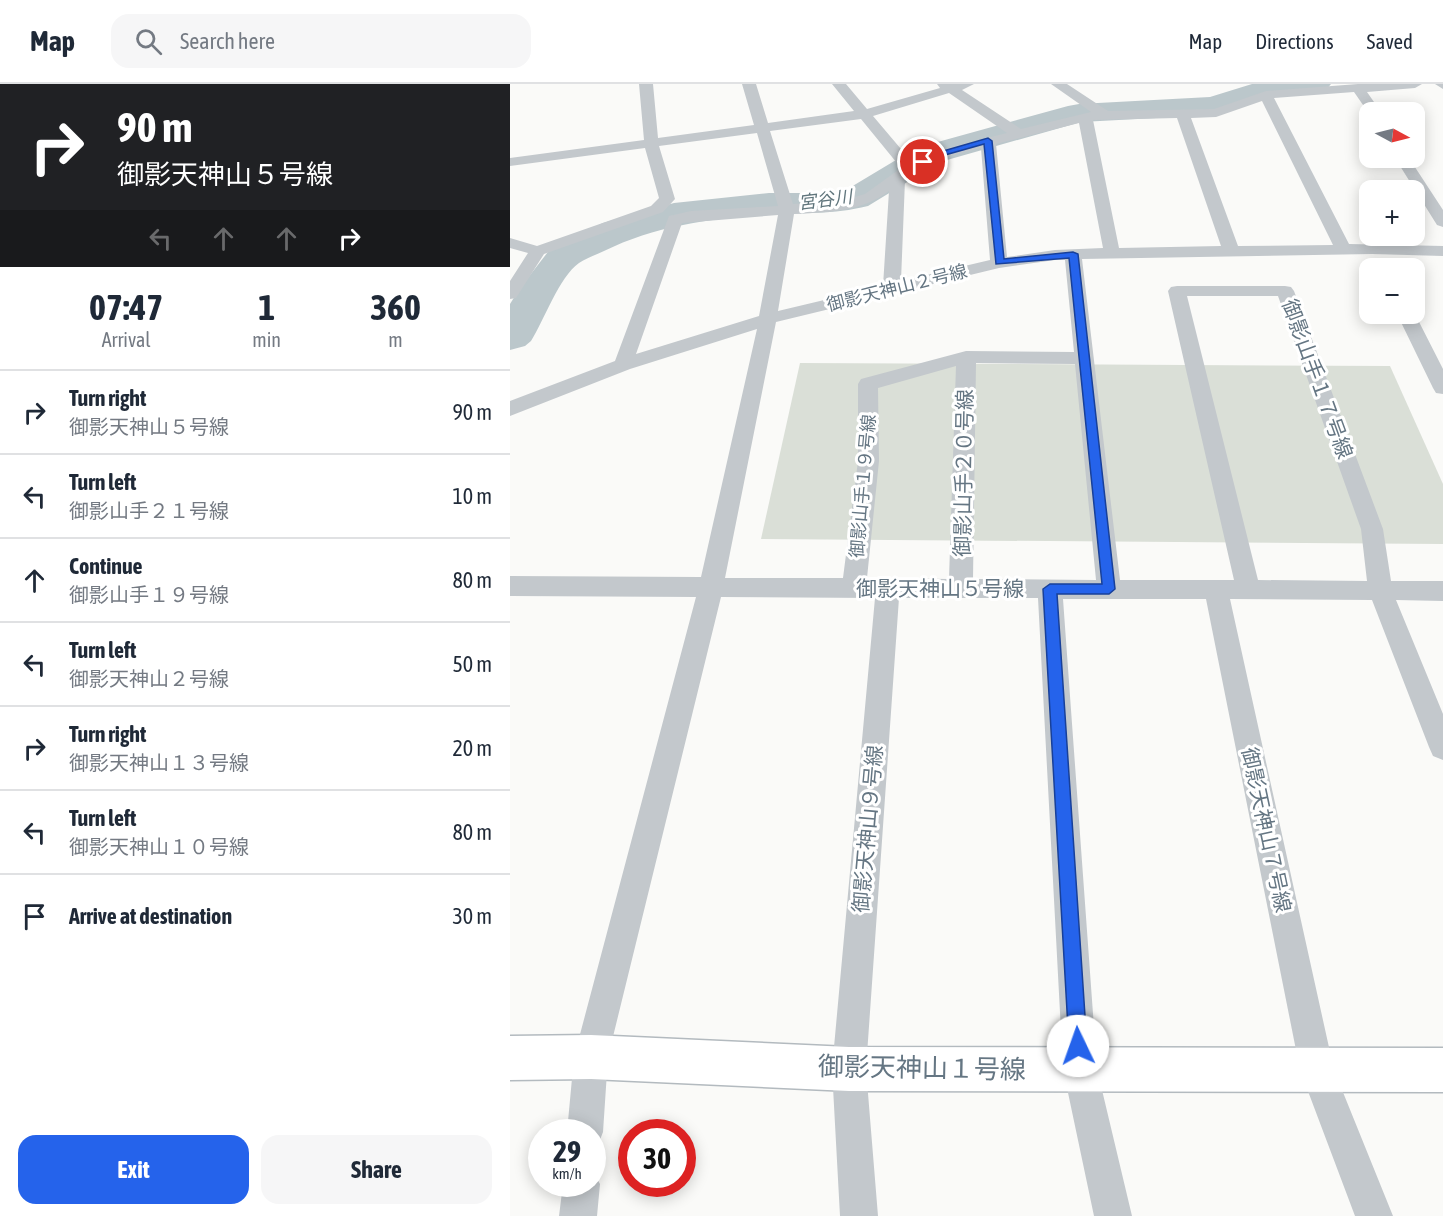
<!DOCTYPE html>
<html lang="en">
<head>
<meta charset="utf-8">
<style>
	body { margin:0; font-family:"Asap Condensed","Noto Sans JP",sans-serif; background:#f6f6f7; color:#1f2937; height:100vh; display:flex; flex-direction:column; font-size:22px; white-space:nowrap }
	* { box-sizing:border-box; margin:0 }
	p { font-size:20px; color:#747a83 }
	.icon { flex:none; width:33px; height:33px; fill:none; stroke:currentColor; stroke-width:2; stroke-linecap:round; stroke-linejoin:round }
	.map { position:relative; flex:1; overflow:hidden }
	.sheet { display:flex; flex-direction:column; background:#fff; width:510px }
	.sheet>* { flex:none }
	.guide { background:#202124; color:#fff; overflow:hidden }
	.needle { width:39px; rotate:97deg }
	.controls { position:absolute; left:849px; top:18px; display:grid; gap:12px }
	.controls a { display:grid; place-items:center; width:66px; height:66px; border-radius:12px; background:#fff; box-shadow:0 3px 15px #0003; font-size:30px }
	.speed { position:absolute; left:18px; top:1035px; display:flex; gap:12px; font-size:30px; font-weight:700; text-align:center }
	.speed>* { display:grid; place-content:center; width:78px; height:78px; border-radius:50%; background:#fff; box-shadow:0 3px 15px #0003; line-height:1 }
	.speed small { font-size:15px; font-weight:400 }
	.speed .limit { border:9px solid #d22; background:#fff; color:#111 }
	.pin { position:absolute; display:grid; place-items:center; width:51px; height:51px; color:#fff; margin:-26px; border:3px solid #fff; border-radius:50%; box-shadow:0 2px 6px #0007 }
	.me { position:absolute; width:66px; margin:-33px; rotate:357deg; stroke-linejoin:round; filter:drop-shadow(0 0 4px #0008) }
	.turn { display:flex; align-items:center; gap:21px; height:126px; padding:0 18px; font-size:27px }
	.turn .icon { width:78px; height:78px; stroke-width:2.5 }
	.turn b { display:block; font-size:42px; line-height:51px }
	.lanes { display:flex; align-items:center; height:57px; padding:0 18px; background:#0003; justify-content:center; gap:30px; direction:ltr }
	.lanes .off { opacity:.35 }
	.eta { display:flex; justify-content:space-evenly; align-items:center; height:102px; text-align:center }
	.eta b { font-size:36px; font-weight:700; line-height:42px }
	.primary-button { display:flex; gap:12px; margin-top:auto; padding:12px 18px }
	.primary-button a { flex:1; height:69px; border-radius:18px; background:#2563eb; color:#fff; font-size:24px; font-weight:700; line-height:69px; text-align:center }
	.primary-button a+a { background:#f6f6f7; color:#1f2937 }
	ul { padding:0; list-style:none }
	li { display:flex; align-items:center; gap:18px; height:84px; padding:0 18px; border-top:2px solid #e0e1e3 }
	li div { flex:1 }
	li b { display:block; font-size:22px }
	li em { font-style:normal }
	header { display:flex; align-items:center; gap:36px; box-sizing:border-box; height:84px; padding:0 30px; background:#fff; border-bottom:2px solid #e0e1e3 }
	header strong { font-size:28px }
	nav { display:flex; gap:33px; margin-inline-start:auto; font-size:21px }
	.search { width:420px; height:54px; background:#f6f6f7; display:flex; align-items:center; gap:15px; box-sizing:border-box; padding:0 21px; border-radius:18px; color:#747a83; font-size:22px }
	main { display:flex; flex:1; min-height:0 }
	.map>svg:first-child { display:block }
	.green { fill:#dadfd7 }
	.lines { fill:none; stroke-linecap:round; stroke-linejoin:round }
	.river { fill:#bbc7cb; fill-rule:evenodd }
	.secondary-casing { stroke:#b3babf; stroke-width:3 }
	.street { fill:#c3c8cc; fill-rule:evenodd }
	.secondary { fill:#fff; fill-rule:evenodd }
	.route { fill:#2563eb; stroke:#184099; stroke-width:1.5 }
	.labels { text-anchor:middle; stroke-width:6; stroke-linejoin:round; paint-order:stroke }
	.far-water-label { font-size:18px; font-style:italic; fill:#60757c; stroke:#fff }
	.far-street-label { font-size:18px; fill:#657683; stroke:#fff }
	.street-label { font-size:21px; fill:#657683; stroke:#fff }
	.near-street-label { font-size:26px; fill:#657683; stroke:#fff }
</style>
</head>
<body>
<header>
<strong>Map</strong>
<div class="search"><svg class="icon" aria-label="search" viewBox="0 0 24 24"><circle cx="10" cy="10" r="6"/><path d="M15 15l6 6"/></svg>Search here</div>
<nav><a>Map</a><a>Directions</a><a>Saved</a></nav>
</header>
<main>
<section class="sheet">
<div class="guide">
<div class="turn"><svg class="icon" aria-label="right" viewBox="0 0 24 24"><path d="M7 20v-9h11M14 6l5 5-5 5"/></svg><div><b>90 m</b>御影天神山５号線</div></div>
<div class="lanes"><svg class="icon off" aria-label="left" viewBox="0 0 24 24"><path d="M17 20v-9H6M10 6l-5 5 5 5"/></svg><svg class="icon off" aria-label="ahead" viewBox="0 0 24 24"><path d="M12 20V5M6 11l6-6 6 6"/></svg><svg class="icon off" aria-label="ahead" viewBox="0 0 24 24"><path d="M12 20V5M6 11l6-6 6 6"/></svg><svg class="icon" aria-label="right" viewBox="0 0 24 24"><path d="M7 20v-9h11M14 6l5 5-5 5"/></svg></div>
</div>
<div class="eta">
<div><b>07:47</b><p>Arrival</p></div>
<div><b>1</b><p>min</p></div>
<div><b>360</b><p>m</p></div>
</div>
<ul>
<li><svg class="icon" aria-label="right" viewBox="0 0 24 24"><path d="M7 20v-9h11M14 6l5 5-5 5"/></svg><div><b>Turn right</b><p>御影天神山５号線</p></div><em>90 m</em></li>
<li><svg class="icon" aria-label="left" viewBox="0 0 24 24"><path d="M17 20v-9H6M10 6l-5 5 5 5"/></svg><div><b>Turn left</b><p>御影山手２１号線</p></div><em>10 m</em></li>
<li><svg class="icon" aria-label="ahead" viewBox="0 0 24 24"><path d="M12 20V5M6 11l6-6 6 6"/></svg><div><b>Continue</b><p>御影山手１９号線</p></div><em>80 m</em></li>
<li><svg class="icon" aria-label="left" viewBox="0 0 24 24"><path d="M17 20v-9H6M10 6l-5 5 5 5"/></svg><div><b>Turn left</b><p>御影天神山２号線</p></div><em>50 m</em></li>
<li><svg class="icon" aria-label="right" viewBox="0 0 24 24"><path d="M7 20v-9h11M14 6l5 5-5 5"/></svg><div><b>Turn right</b><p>御影天神山１３号線</p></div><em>20 m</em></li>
<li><svg class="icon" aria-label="left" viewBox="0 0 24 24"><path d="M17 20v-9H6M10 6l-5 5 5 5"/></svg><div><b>Turn left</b><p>御影天神山１０号線</p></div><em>80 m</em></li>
<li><svg class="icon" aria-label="arrive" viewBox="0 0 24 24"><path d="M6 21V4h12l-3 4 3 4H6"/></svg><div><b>Arrive at destination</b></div><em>30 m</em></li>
</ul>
<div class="primary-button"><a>Exit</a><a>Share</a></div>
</section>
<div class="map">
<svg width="933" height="1132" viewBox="0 0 933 1132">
	<rect width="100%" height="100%" fill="#fafaf8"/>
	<path class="green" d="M290 279 880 282 933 400V460L251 455Z"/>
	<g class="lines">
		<path class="river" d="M742 0H821L816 6 769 11 703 31 571 38 430 78 358 122C322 131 294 128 258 131 201 134 145 142 94 167 86 171 76 174 69 179 49 193 34 237 21 257L15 262 0 266V220L10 204 41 164 93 139 164 119 259 109H314L336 106 406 64 558 22 569 20 700 13Z"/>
		<g class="secondary-casing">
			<path id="secondary" d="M81 951 339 963 933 964V1008L339 1007 81 995 0 996V952Z"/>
		</g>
		<path class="street" d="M129 0H143L148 54 244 41 232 0H246L258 39 344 27 322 0H336L357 25 430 4 427 0H464L452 6 511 45 581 28 541 0H557L598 27 704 25 756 7 848 0H912L905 4 857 8 871 28H860V31L844 8 764 14 839 160 933 162V172L862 170 572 175 610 496H724L658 207 661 203 667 202H775L781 203 784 207 873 445 881 497H933V517L886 516 933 630V676L923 672 919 663 862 516 720 515 824 986 883 1132H845L790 986 696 515H553L587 985 622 1132H584L553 985 528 514H389L356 985 368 1132H330L322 985 365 514 211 513 98 973 93 1048 88 1061 82 1063V1048H57L64 973 186 513 0 512V492L191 493 247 245 120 285 0 332V317L105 277 159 132 181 127 268 122 247 49 149 62 165 115 153 128 34 170 6 214 0 215V197L18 169 0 164V154L27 162 141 122 149 114 135 64 0 82V74L134 56ZM439 9 497 49 421 68 402 78 363 32ZM752 17 823 161 728 162 681 34 706 33ZM667 34 711 162 609 164 583 36ZM351 35 391 84 355 110 331 117 283 120 260 47ZM569 39 593 164 545 166 497 173 486 60ZM471 64 480 176 391 197 395 96 431 74ZM379 107 373 202 268 227 284 130C318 128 351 128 379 107ZM268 131 249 232 126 270 172 139ZM545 176H555L564 268 456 267 351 295 348 300V377L333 494H215L266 238 489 184ZM677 212H768L851 445 857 497 748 496ZM466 279 565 280 586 496 463 495ZM446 282 439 495 357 494 369 377 368 304Z
			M925 0H933V5Z
			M885 74H899L933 126V143L927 141Z
			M887 230H905L933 285V310L926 309 923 304Z
			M82 1086 90 1100 87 1132H49L53 1100H82Z"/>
		<use href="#secondary" class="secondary"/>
	</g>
	<path class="route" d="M478 54 482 57 494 175 563 168 568 170 605 505 599 510H547L577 962 575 969 568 972 562 969 559 962 533 505 540 500H592L559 174 486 180 474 60 428 73 416 80 409 78 423 70Z"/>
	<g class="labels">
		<g class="far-water-label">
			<text transform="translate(315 116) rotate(-7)" y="6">宮谷川</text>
		</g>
		<g class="far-street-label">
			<text transform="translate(387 204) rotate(-14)" y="6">御影天神山２号線</text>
			<text transform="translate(353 402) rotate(-85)" y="6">御影山手１９号線</text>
		</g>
		<g class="street-label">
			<text transform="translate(807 295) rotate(70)" y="7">御影山手１７号線</text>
			<text transform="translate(454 389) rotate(-89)" y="7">御影山手２０号線</text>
			<text x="430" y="512">御影天神山５号線</text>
			<text transform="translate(358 745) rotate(-85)" y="7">御影天神山９号線</text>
			<text transform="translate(756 746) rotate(78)" y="7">御影天神山７号線</text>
		</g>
		<g class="near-street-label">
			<text transform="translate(412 984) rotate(1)" y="9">御影天神山１号線</text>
		</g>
	</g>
</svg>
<div class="controls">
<a><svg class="needle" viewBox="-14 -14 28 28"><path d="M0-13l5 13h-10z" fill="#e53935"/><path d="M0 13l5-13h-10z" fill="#747a83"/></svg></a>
<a>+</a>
<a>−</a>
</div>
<div class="speed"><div>29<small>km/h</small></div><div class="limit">30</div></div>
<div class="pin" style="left:413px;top:78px;background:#d93025"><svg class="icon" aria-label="arrive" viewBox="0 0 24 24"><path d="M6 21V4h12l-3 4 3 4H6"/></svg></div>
<svg class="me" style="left:568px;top:962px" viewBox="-20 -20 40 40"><circle r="19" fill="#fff"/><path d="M0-13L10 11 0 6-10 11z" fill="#2563eb"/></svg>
</div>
</main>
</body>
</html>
